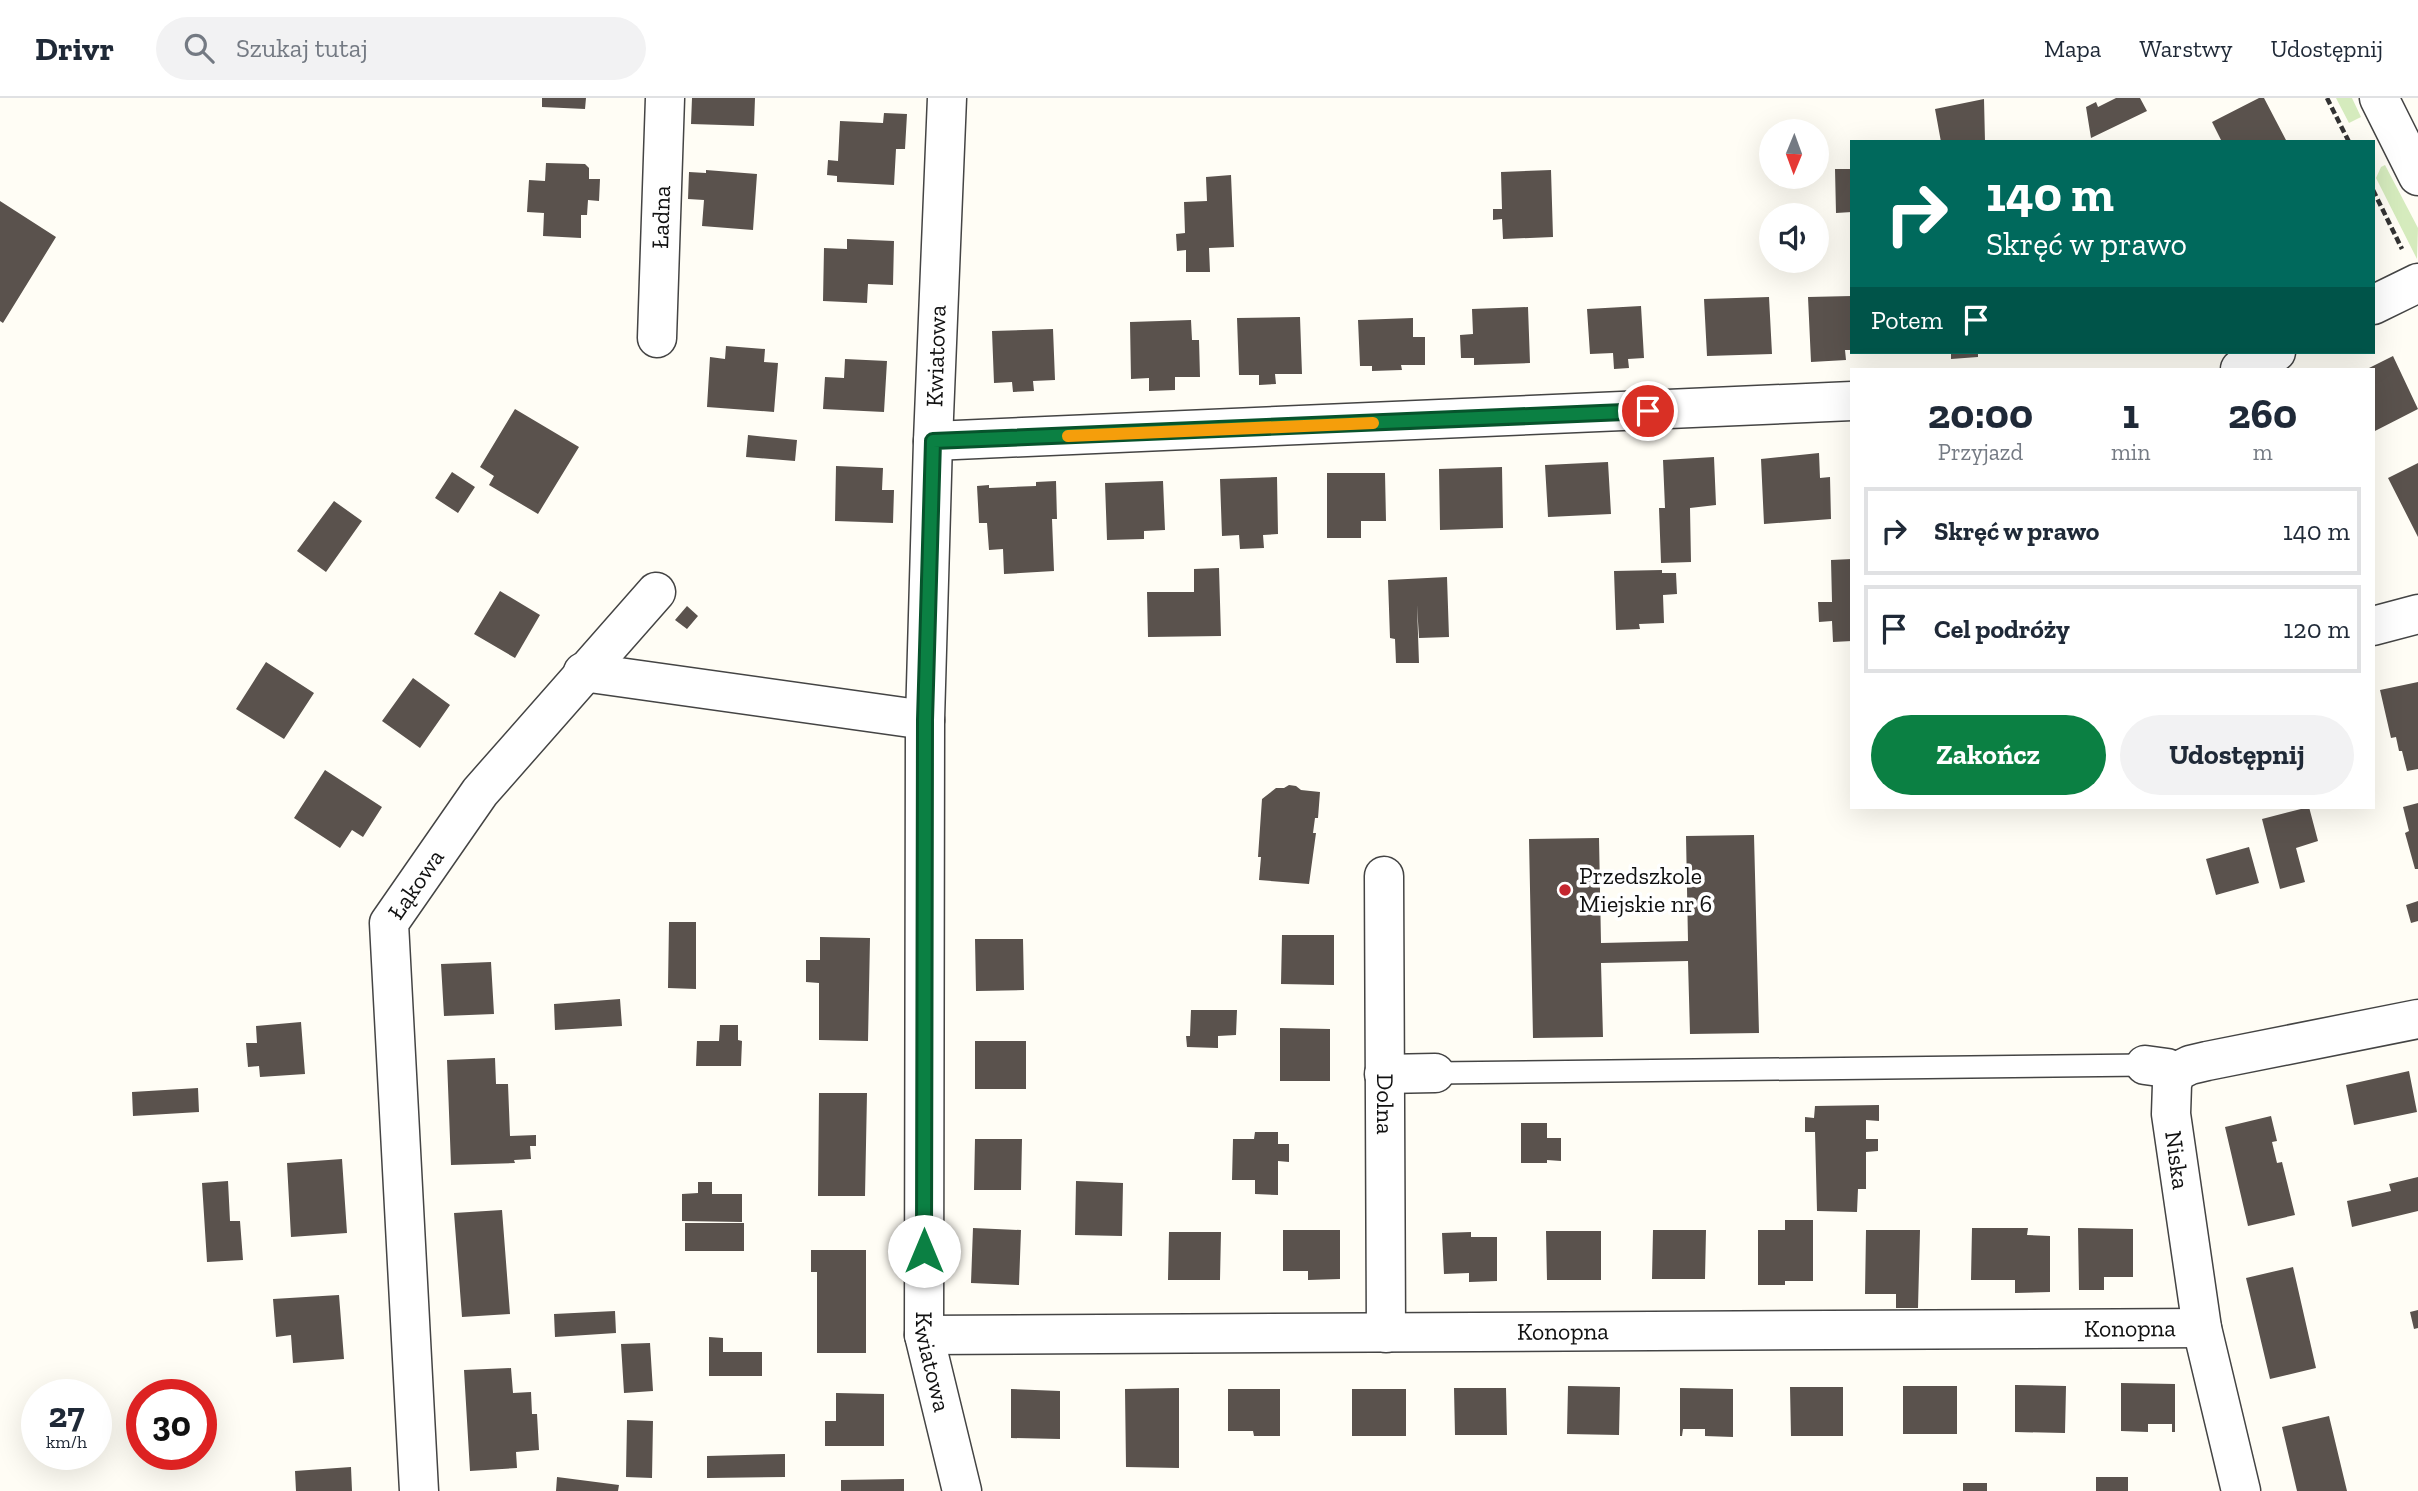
<!DOCTYPE html>
<html lang="pl">
<head>
<meta charset="utf-8">
<style>
	body { margin:0; font-family:"Zilla Slab",serif; background:#f2f2f3; color:#1f2937; height:100vh; display:flex; flex-direction:column; font-size:26px; white-space:nowrap }
	* { box-sizing:border-box; margin:0 }
	p { font-size:23px; color:#747a83 }
	.icon { flex:none; width:38px; height:38px; fill:none; stroke:currentColor; stroke-width:2; stroke-linecap:round; stroke-linejoin:round }
	.map { position:relative; flex:1; overflow:hidden }
	.details { position:absolute; left:1850px; top:270px; width:525px; height:441px; display:flex; flex-direction:column; background:#fff; border-radius:0px; box-shadow:0 7px 28px #0002 }
	.details>* { flex:none }
	.guide { position:absolute; left:1850px; top:42px; width:525px; height:214px; border-radius:0px; box-shadow:0 7px 28px #0002; background:#00695c; color:#fff; overflow:hidden }
	.needle { width:46px; rotate:181deg }
	.fabs { position:absolute; left:1759px; top:21px; display:grid; gap:14px }
	.fabs a { display:grid; place-items:center; width:70px; height:70px; border-radius:50%; background:#fff; box-shadow:0 7px 28px #0002; font-size:35px }
	.speed { position:absolute; left:21px; top:1281px; display:flex; gap:14px; font-size:35px; font-weight:700; text-align:center }
	.speed>* { display:grid; place-content:center; width:91px; height:91px; border-radius:50%; background:#fff; box-shadow:0 7px 28px #0002; line-height:1 }
	.speed small { font-size:18px; font-weight:400 }
	.speed .limit { border:10px solid #d22; background:#fff; color:#111 }
	.pin { position:absolute; display:grid; place-items:center; width:60px; height:60px; color:#fff; margin:-30px; border:4px solid #fff; border-radius:50%; box-shadow:0 2px 7px #0007 }
	.me { position:absolute; width:77px; margin:-38px; rotate:0deg; stroke-linejoin:round; filter:drop-shadow(0 0 5px #0008) }
	.turn { display:flex; align-items:center; gap:24px; height:147px; padding:0 21px; font-size:32px }
	.turn .icon { width:91px; height:91px; stroke-width:2.5 }
	.turn b { display:block; font-size:49px; line-height:60px }
	.then { display:flex; align-items:center; height:66px; padding:0 21px; background:#0003; gap:14px; font-size:26px }
	.eta { display:flex; justify-content:space-evenly; align-items:center; height:119px; text-align:center }
	.eta b { font-size:42px; font-weight:800; line-height:49px }
	.primary-button { display:flex; gap:14px; margin-top:auto; padding:14px 21px }
	.primary-button a { flex:1; height:80px; border-radius:42px; background:#0b8043; color:#fff; font-size:28px; font-weight:800; line-height:80px; text-align:center }
	.primary-button a+a { background:#f2f2f3; color:#1f2937 }
	ul { padding:0; list-style:none }
	li { display:flex; align-items:center; gap:21px; height:88px; margin:0 14px 10px; padding:0 7px; border:4px solid #e0e1e3; border-radius:0px }
	li div { flex:1 }
	li b { display:block; font-size:26px }
	li em { font-style:normal }
	header { display:flex; align-items:center; gap:42px; box-sizing:border-box; height:98px; padding:0 35px; background:#fff; border-bottom:2px solid #e0e1e3 }
	header strong { font-size:33px }
	nav { display:flex; gap:38px; margin-inline-start:auto; font-size:24px }
	.search { width:490px; height:63px; background:#f2f2f3; display:flex; align-items:center; gap:18px; box-sizing:border-box; padding:0 24px; border-radius:38px; color:#747a83; font-size:26px }
	.map>svg:first-child { display:block }
	.green { fill:#d5ebbd }
	.building { fill:#5a524d }
	.lines { fill:none; stroke-linecap:round; stroke-linejoin:round }
	.service-casing { stroke:#444; stroke-width:24 }
	.minor-casing { stroke:#444; stroke-width:41 }
	.tertiary-casing { stroke:#444; stroke-width:41 }
	.path { stroke:#333; stroke-width:4.5; stroke-dasharray:7 3.5; stroke-linecap:butt }
	.service { stroke:#fff; stroke-width:21 }
	.minor { stroke:#fff; stroke-width:38 }
	.tertiary { stroke:#fff; stroke-width:38 }
	.route-casing { stroke:#07532c; stroke-width:18 }
	.route { stroke:#0b8043; stroke-width:12 }
	.slow { stroke:#f59e0b; stroke-width:12 }
	.poi-dot { fill:#c4262e; stroke:#fff; stroke-width:2.5 }
	.labels { text-anchor:middle; stroke-width:7; stroke-linejoin:round; paint-order:stroke }
	.street-label { font-size:24px; fill:#111; stroke:#fff }
	.poi-label { font-size:24px; fill:#111; stroke:#fff; text-anchor:start }
</style>
</head>
<body>
<header>
<strong>Drivr</strong>
<div class="search"><svg class="icon" aria-label="search" viewBox="0 0 24 24"><circle cx="10" cy="10" r="6"/><path d="M15 15l6 6"/></svg>Szukaj tutaj</div>
<nav><a>Mapa</a><a>Warstwy</a><a>Udostępnij</a></nav>
</header>
<div class="map">
<svg width="2418" height="1393" viewBox="0 0 2418 1393">
	<rect width="100%" height="100%" fill="#fffdf5"/>
	<path class="green" d="M2336 0H2352L2361 19 2349 25Z
		M2385 67 2418 130 2417 161 2376 80 2381 69Z"/>
	<path class="building" d="M542 0H586L585 11 542 9Z
		M692 0H755L754 28 691 26Z
		M2116 0H2140L2147 13 2091 40 2086 9 2096 4 2098 9Z
		M2259 0H2264L2287 44H2222L2212 24Z
		M1984 1 1985 44H1941L1935 11Z
		M884 15 907 16 905 51H896L894 87 837 84V78L827 77 828 62 838 63 840 23 883 25Z
		M546 65 585 66 589 70V81H600L599 103 588 102 587 117H581V140L543 138 544 115 527 114 529 82 545 83Z
		M1835 71H1852V114L1836 115Z
		M706 72 757 76 753 132 702 128 704 102 688 101 689 74 706 75Z
		M1551 72 1553 139 1503 141 1502 121 1493 122V111H1502L1501 74Z
		M1231 77 1234 149 1209 150 1210 174H1186V152L1177 153 1176 136 1185 135 1184 104 1207 103 1206 79Z
		M0 103 56 139 3 225 0 223Z
		M847 141 894 143 893 187 868 186 867 205 823 203 824 150 847 151Z
		M1852 198V252H1845L1846 262 1811 264 1808 199Z
		M1769 199 1772 256 1707 258 1704 201Z
		M1641 208 1644 260 1628 261 1629 270 1614 271 1613 255 1590 256 1587 211Z
		M1528 209 1530 265 1474 267V260H1461L1460 237 1473 236 1472 211Z
		M1300 219 1302 276H1275L1276 286 1259 287V277H1239L1237 220Z
		M1413 220V239H1425V267H1401L1402 272 1372 273V268H1360L1358 222Z
		M1191 222 1192 242H1199L1200 279H1175V292L1149 293V280L1131 281 1130 224Z
		M1053 231 1055 282 1033 283 1034 293 1013 294 1012 284 994 285 992 233Z
		M726 248 765 251 764 264 778 265 774 314 707 309 710 259 725 261Z
		M1951 254H1978V259L1951 261Z
		M2393 258 2418 311 2373 334V271H2367Z
		M845 261 887 263 884 314 823 311 825 279 844 280Z
		M515 311 579 349 538 416 489 387 494 378 480 369Z
		M748 337 797 342 795 363 746 359Z
		M1819 355 1820 380 1830 379 1831 421 1764 426 1761 361Z
		M1714 359 1716 407 1690 410 1691 464 1661 465 1659 410H1665L1663 362Z
		M1608 364 1611 416 1548 419 1545 367Z
		M2418 365V439L2388 380Z
		M836 368 883 370 882 392H894L893 425 835 423Z
		M1502 369 1503 430 1440 432 1439 371Z
		M452 374 475 389 458 415 435 400Z
		M1327 375H1385L1386 423H1361V440H1327Z
		M1277 379 1278 436 1263 437 1264 450 1240 451 1239 437 1222 438 1220 381Z
		M1056 383 1057 421H1052L1054 473 1004 476 1003 451 989 452 987 425H979L977 388 989 387V390L1036 388V384Z
		M1163 383 1165 432 1144 433V441L1107 442 1105 385Z
		M334 403 362 423 326 474 297 453Z
		M1852 461V543L1833 544 1832 523 1819 524 1818 504H1832L1831 462Z
		M1219 470 1221 538 1148 539 1147 494H1194V471Z
		M1662 472V475H1676L1677 496 1663 497 1664 525 1639 526 1640 531 1616 532 1614 473Z
		M1447 479 1449 539 1419 540 1417 507 1419 565H1396L1395 541 1390 540 1388 482Z
		M500 493 540 517 515 560 474 536Z
		M687 508 698 518 687 531 675 522Z
		M266 564 314 595 284 641 236 611Z
		M413 580 450 607 420 650 382 623Z
		M2418 584V671L2407 673 2402 653H2399L2396 639 2391 640 2380 592Z
		M325 672 382 709 363 739 352 732 340 750 294 720Z
		M1289 687 1296 688 1301 692 1320 694 1318 720H1315L1313 735H1316L1309 786 1259 782 1261 759H1258L1262 701 1276 690H1284Z
		M2418 705V771H2415L2405 735 2409 733 2403 709Z
		M2309 709 2318 743 2296 750 2305 784 2280 791 2262 721Z
		M1754 737 1759 935 1690 936 1688 863 1601 865 1603 939 1533 940 1529 741 1599 740 1601 845 1688 843 1686 738Z
		M2249 749 2259 785 2216 797 2206 761Z
		M2418 803V823L2411 825 2406 807Z
		M669 824H696V891L668 890Z
		M1282 837H1334V887L1281 886Z
		M820 839 870 840 868 943 819 942V885L806 884V862H820Z
		M975 841H1023L1024 892 976 893Z
		M491 864 494 916 444 918 441 866Z
		M620 901 622 928 555 932 554 906Z
		M1191 912H1237L1236 937 1218 938V950L1187 949 1186 938H1190Z
		M301 924 305 976 260 979 259 968 248 969 246 945H257L256 928Z
		M720 927H738V942L742 943 741 968H696L697 943H719Z
		M1280 930 1330 931V983H1280Z
		M975 943H1026V991H975Z
		M495 960 496 986H508L510 1038 536 1037V1048H530L531 1061 514 1062 515 1065 451 1067 447 962Z
		M2409 973 2417 1014 2354 1027 2346 987Z
		M198 990 199 1014 133 1018 132 994Z
		M819 995H867L865 1098H818Z
		M1879 1007V1023L1866 1022V1041H1878V1053L1866 1054V1091H1858L1857 1114 1817 1113 1815 1034H1805V1019L1814 1020 1815 1008Z
		M2271 1018 2277 1043 2272 1044 2277 1065 2282 1064 2295 1117 2248 1128 2225 1029Z
		M1521 1025H1547V1040H1561V1063L1547 1062V1065H1521Z
		M1255 1034H1278V1046H1289V1064L1278 1063V1097L1255 1096V1082H1232L1233 1041H1254Z
		M975 1041H1022L1021 1092H974Z
		M342 1061 347 1135 291 1139 287 1065Z
		M2418 1079V1113L2352 1129 2347 1103 2391 1093 2389 1086Z
		M228 1083 230 1123H240L243 1162 207 1164 202 1085Z
		M1076 1083 1123 1085 1122 1138 1075 1137Z
		M698 1084H712V1096H742V1124L682 1123V1096L698 1095Z
		M502 1112 510 1216 462 1219 454 1115Z
		M1785 1122H1813V1183H1785V1187H1758V1132H1785Z
		M685 1125H744V1153H685Z
		M973 1130 1021 1132 1019 1187 971 1185Z
		M1972 1130H2028L2027 1137 2050 1138V1194L2015 1195V1182H1971Z
		M2078 1130 2133 1131V1179H2104V1192H2079Z
		M1283 1132H1340V1181L1308 1182V1173H1283Z
		M1653 1132H1706L1705 1181H1652Z
		M1866 1132H1920L1918 1210H1896V1196H1865Z
		M1546 1133H1601V1182H1547Z
		M1169 1134H1221L1220 1182H1168Z
		M1471 1134V1139H1497V1183L1469 1184V1175L1444 1176 1442 1135Z
		M811 1152H866V1255H817V1174H811Z
		M2293 1169 2316 1270 2270 1281 2246 1180Z
		M339 1197 344 1261 293 1265 291 1237 276 1239 273 1201Z
		M2418 1212V1230L2414 1231 2410 1214Z
		M615 1213 616 1235 555 1239 554 1216Z
		M709 1239 723 1240V1254H762V1278H709Z
		M650 1245 653 1293 624 1295 621 1246Z
		M511 1270 513 1295 531 1294 532 1316H537L539 1352 516 1354 517 1370 470 1373 464 1272Z
		M2121 1285 2175 1286V1334H2172V1326H2148V1334L2121 1333Z
		M2015 1287 2066 1288 2065 1335 2015 1334Z
		M1568 1288 1620 1289 1619 1337 1567 1336Z
		M1903 1288H1957V1336H1903Z
		M1790 1289H1843V1338H1791Z
		M1179 1290V1370L1126 1369 1125 1291Z
		M1454 1290H1506L1507 1337H1455Z
		M1680 1290 1733 1291V1339L1705 1338V1331H1683L1682 1338H1680Z
		M1011 1291 1060 1293V1341L1011 1340Z
		M1228 1291H1280V1338H1254L1253 1333H1228Z
		M1352 1291H1406V1338H1352Z
		M836 1295 884 1296V1348H825V1323H836Z
		M2329 1318 2347 1393H2297L2282 1329Z
		M627 1322 653 1323 652 1380 626 1379Z
		M785 1356V1379L707 1380V1358Z
		M351 1369 352 1393H296L295 1373Z
		M557 1379 619 1387 618 1393H556Z
		M2096 1379H2128V1393H2096Z
		M904 1381V1393H841V1382Z
		M1963 1385H1987V1393H1963Z"/>
	<g class="lines">
		<g class="service-casing">
			<path id="service" d="M1435 975 2145 967"/>
		</g>
		<g class="minor-casing">
			<g id="minor">
				<path id="s1" d="M947 0 933 343 925 622 924 1237 962 1393"/>
				<path d="M2373 207 2418 185"/>
				<path id="s2" d="M657 240 665 0"/>
				<path d="M2240 271 2276 254"/>
				<path d="M933 343 1852 303"/>
				<path d="M2373 528 2418 516"/>
				<path d="M583 574 925 622"/>
				<path id="s3" d="M1384 778 1386 1235"/>
				<path d="M2145 967 2167 970 2176 974"/>
				<path d="M1384 976 1435 975"/>
				<path id="s4" d="M924 1237 2202 1230"/>
				<path id="s5" d="M419 1393 389 825 480 694 656 494"/>
				<path d="M2241 1393 2202 1230 2171 1016 2172 986 2176 974 2190 967 2207 963 2418 921"/>
			</g>
		</g>
		<g class="tertiary-casing">
			<path id="tertiary" d="M2379 0 2418 78"/>
		</g>
		<path class="path" d="M2327 0 2349 44
			M2373 92 2402 151"/>
		<use href="#service" class="service"/>
		<use href="#minor" class="minor"/>
		<use href="#tertiary" class="tertiary"/>
	</g>
	<g class="lines">
		<g class="route-casing">
			<path id="route" d="M924 1153 925 622 933 343 1648 313"/>
		</g>
		<use href="#route" class="route"/>
		<path class="slow" d="M1068 338 1373 325"/>
	</g>
	<circle class="poi-dot" cx="1565" cy="792" r="7"/>
	<g class="labels">
		<g class="street-label">
			<text dy="8" stroke="none"><textPath href="#s2" startOffset="121">Ładna</textPath></text>
			<text transform="translate(936 258) rotate(-88)" y="8">Kwiatowa</text>
			<text dy="8" stroke="none"><textPath href="#s5" startOffset="616">Łąkowa</textPath></text>
			<text dy="8" stroke="none"><textPath href="#s3" startOffset="228">Dolna</textPath></text>
			<text transform="translate(2177 1062) rotate(82)" y="8">Niska</text>
			<text dy="8" stroke="none"><textPath href="#s4" startOffset="1206">Konopna</textPath></text>
			<text dy="8" stroke="none"><textPath href="#s4" startOffset="639">Konopna</textPath></text>
			<text dy="8" stroke="none"><textPath href="#s1" startOffset="1265">Kwiatowa</textPath></text>
		</g>
		<g class="poi-label">
			<text x="1579" y="786">Przedszkole<tspan x="1579" dy="28">Miejskie nr 6</tspan></text>
		</g>
	</g>
</svg>
<div class="fabs">
<a><svg class="needle" viewBox="-14 -14 28 28"><path d="M0-13l5 13h-10z" fill="#e53935"/><path d="M0 13l5-13h-10z" fill="#747a83"/></svg></a>
<a><svg class="icon" aria-label="sound" viewBox="0 0 24 24"><path d="M4 9h4l5-4v14l-5-4H4zM17 9q2 3 0 6"/></svg></a>
</div>
<div class="speed"><div>27<small>km/h</small></div><div class="limit">30</div></div>
<div class="pin" style="left:1648px;top:313px;background:#d93025"><svg class="icon" aria-label="arrive" viewBox="0 0 24 24"><path d="M6 21V4h12l-3 4 3 4H6"/></svg></div>
<svg class="me" style="left:924px;top:1153px" viewBox="-20 -20 40 40"><circle r="19" fill="#fff"/><path d="M0-13L10 11 0 6-10 11z" fill="#0b8043"/></svg>
<div class="guide">
<div class="turn"><svg class="icon" aria-label="right" viewBox="0 0 24 24"><path d="M7 20v-9h11M14 6l5 5-5 5"/></svg><div><b>140 m</b>Skręć w prawo</div></div>
<div class="then">Potem<svg class="icon" aria-label="arrive" viewBox="0 0 24 24"><path d="M6 21V4h12l-3 4 3 4H6"/></svg></div>
</div>
<section class="details">
<div class="eta">
<div><b>20:00</b><p>Przyjazd</p></div>
<div><b>1</b><p>min</p></div>
<div><b>260</b><p>m</p></div>
</div>
<ul>
<li><svg class="icon" aria-label="right" viewBox="0 0 24 24"><path d="M7 20v-9h11M14 6l5 5-5 5"/></svg><div><b>Skręć w prawo</b></div><em>140 m</em></li>
<li><svg class="icon" aria-label="arrive" viewBox="0 0 24 24"><path d="M6 21V4h12l-3 4 3 4H6"/></svg><div><b>Cel podróży</b></div><em>120 m</em></li>
</ul>
<div class="primary-button"><a>Zakończ</a><a>Udostępnij</a></div>
</section>
</div>
</body>
</html>
